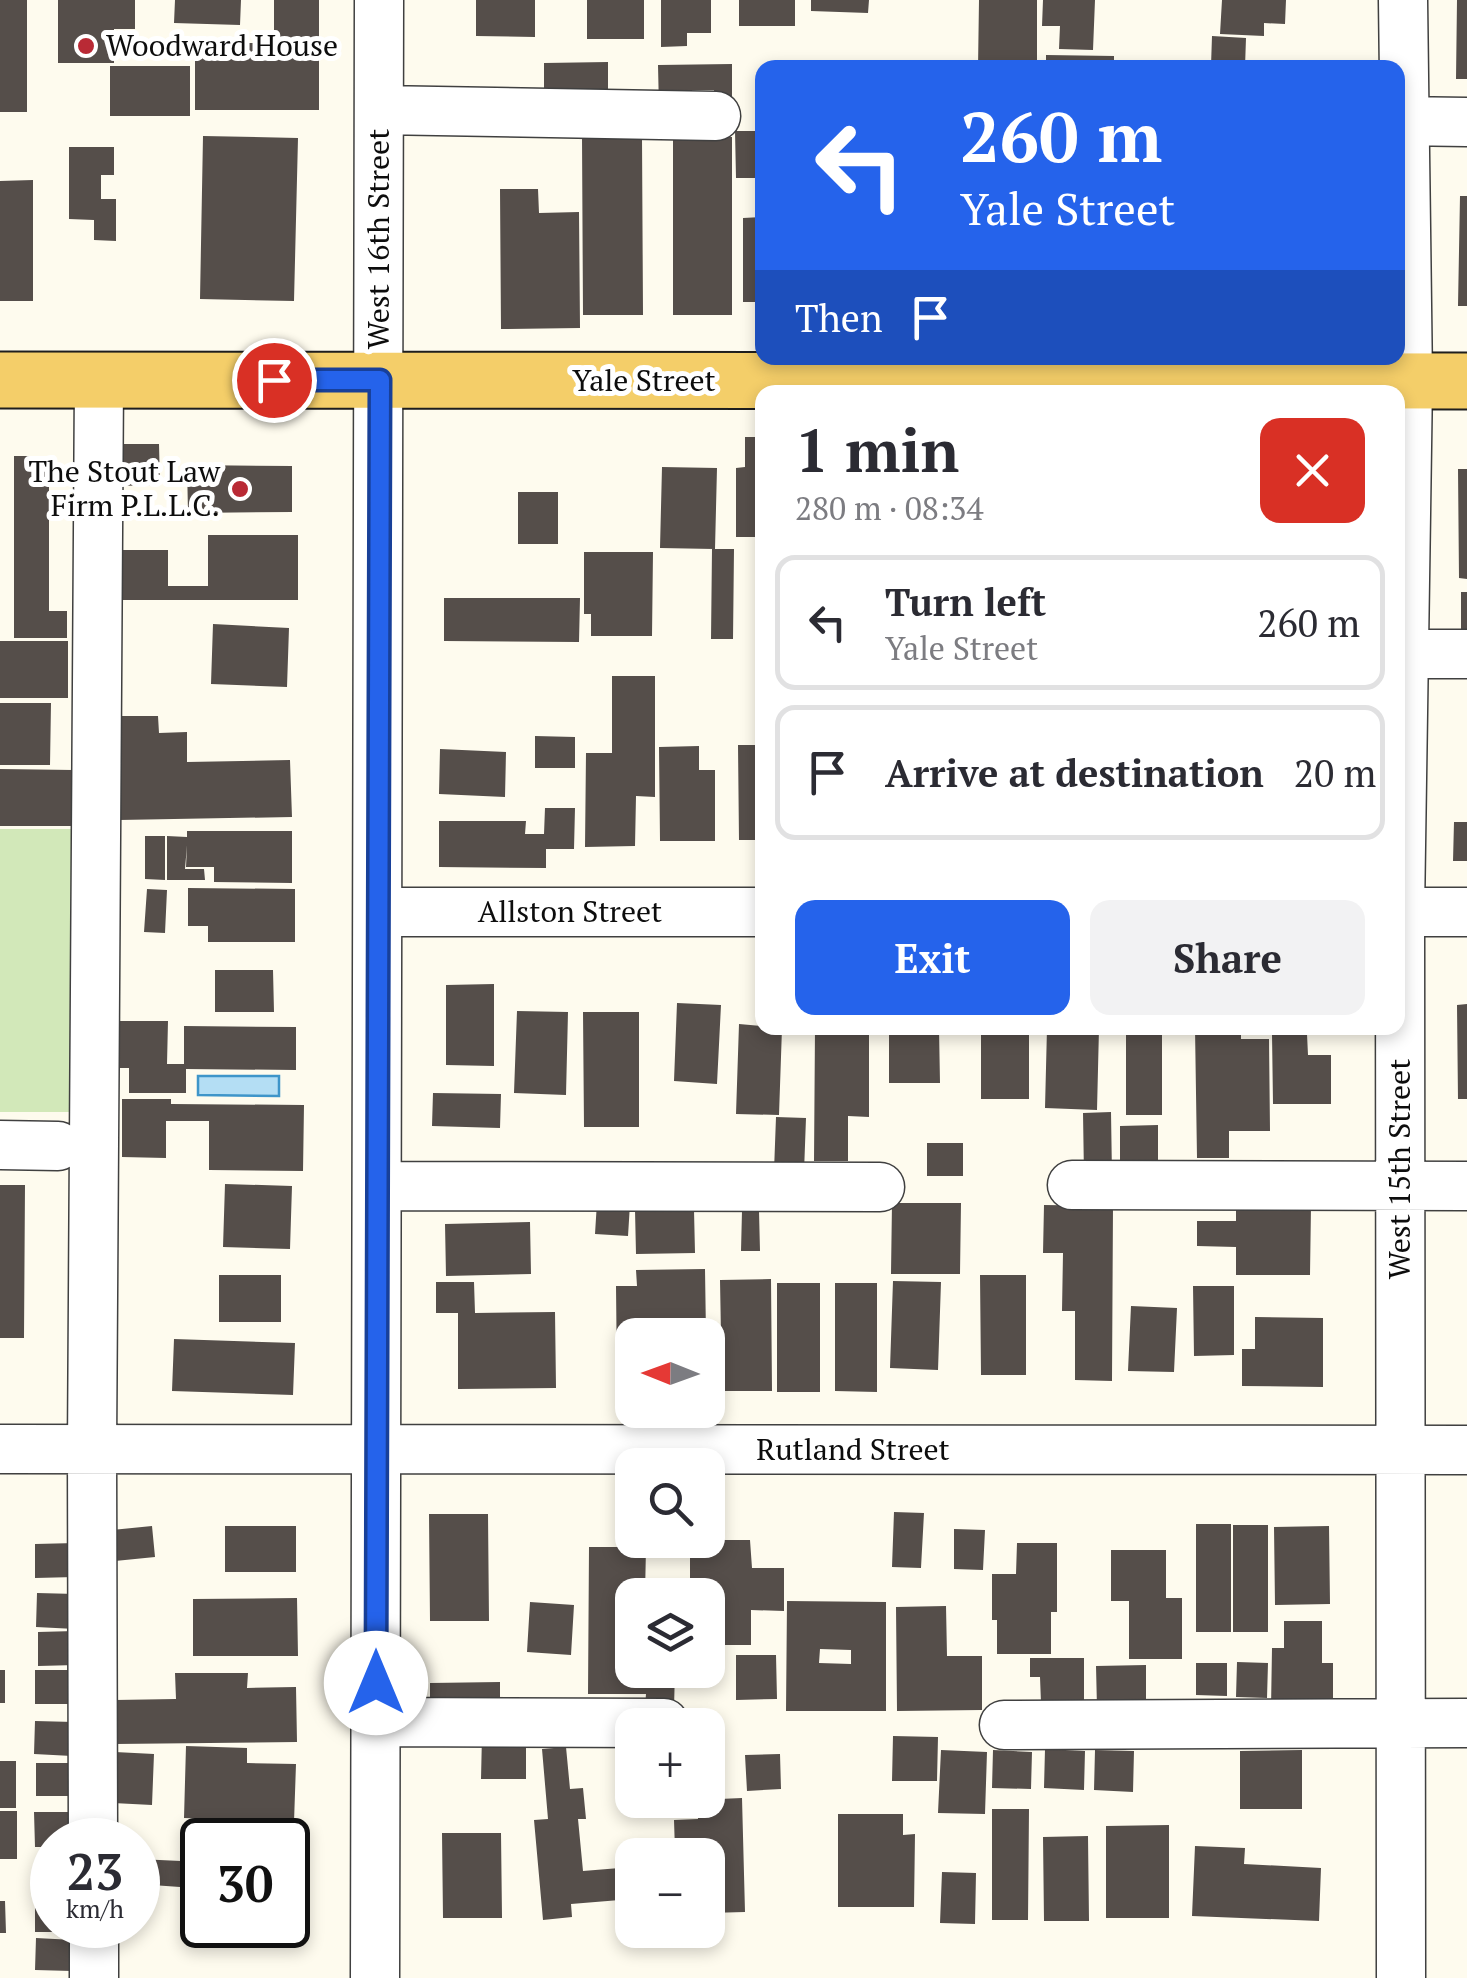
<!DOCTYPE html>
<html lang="en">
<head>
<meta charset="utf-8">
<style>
	body { margin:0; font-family:"PT Serif",serif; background:#f2f2f3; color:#2b2b33; height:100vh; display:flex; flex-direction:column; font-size:38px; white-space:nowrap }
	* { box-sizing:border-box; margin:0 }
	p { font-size:32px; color:#7c7c81 }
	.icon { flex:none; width:55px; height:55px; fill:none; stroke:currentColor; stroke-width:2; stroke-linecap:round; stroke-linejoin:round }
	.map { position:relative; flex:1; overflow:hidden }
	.details { position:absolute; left:755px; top:385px; width:650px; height:650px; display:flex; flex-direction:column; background:#fff; border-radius:20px; box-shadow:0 5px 15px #0003 }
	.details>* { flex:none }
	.top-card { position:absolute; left:755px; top:60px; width:650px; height:305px; border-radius:20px; box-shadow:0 5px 15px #0003; background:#2563eb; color:#fff; overflow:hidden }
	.needle { width:65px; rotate:271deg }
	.tools { position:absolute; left:615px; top:1318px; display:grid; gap:20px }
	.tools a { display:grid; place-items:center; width:110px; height:110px; border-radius:20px; background:#fff; box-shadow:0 5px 15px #0003; font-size:50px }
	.speed { position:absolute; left:30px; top:1818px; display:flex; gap:20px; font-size:50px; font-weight:700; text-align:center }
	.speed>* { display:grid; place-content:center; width:130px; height:130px; border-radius:50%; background:#fff; box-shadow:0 5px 15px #0003; line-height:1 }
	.speed small { font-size:25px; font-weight:400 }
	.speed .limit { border:5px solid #111; border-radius:15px; background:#fff; color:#111 }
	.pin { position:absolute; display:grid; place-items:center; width:85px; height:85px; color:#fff; margin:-42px; border:5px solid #fff; border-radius:50%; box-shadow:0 2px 10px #0007 }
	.me { position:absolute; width:110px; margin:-55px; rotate:0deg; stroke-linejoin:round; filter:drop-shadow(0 0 8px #0008) }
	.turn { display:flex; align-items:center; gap:35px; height:210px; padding:0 40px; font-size:45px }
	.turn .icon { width:130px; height:130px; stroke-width:2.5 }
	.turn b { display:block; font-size:70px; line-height:85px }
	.then { display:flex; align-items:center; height:95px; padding:0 40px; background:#0003; gap:20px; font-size:38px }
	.round { display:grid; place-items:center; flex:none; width:105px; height:105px; border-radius:20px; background:#f2f2f3 }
	.head { display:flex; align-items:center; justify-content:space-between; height:170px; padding:0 40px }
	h1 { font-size:60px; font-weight:600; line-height:75px }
	.action { display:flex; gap:20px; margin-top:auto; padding:20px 40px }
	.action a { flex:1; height:115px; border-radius:20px; background:#2563eb; color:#fff; font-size:40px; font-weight:600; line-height:115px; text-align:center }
	.action a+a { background:#f2f2f3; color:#2b2b33 }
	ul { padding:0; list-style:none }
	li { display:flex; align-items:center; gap:30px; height:135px; margin:0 20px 15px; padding:0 20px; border:5px solid #e1e1e2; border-radius:20px }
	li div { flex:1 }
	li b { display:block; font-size:38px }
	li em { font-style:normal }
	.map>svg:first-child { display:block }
	.green { fill:#d2e8b9 }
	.water { fill:#b4def4; stroke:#3e95c9; stroke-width:2.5 }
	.building { fill:#554e4a; fill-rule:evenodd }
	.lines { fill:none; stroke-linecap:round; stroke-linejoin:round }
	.minor-casing { stroke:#404040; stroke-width:51 }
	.major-casing { stroke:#1e1e1e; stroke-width:59 }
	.minor { stroke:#fff; stroke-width:48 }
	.major { stroke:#f4ce69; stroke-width:55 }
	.route-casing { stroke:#184099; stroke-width:25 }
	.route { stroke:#2563eb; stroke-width:18 }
	.poi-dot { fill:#b92a35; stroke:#fff; stroke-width:4 }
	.labels { text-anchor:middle; stroke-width:10; stroke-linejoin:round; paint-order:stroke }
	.poi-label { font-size:30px; fill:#0d0d0d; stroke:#fff; text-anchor:start }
	.street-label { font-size:30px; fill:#0d0d0d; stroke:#fff }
</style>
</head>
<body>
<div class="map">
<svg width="1467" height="1978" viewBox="0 0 1467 1978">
	<rect width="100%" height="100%" fill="#fefbee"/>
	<path class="green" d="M0 829H82V1112H0Z"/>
	<path class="water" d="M198 1076H279V1096L198 1095Z"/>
	<path class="building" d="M0 0H27V112H0Z
		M58 0H135V29H114V63H58Z
		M175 0H241L240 25 174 23Z
		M274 0H319V110H195V43H274Z
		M476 0H535V37L476 36Z
		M587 0H644V39H587Z
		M661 0H711V33H687V46L661 47Z
		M739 0H795V26H739Z
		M811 0H869L868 13 811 11Z
		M979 0H1037V68H978Z
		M1043 0H1095L1093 50 1059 49 1060 26H1042Z
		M1222 0H1286L1285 24 1264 23V36L1220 34Z
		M1457 0H1467V79H1456Z
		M1212 36 1246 38 1245 67 1211 66Z
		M1046 55 1114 56V68H1046Z
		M608 62V97L544 98V63Z
		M732 64V108H715L714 90H692V108L659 109 658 65Z
		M110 66H190V116H110Z
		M735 131H762V178H736Z
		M203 136 298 138 294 301 200 299Z
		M582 137H642L643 315H583Z
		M673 137H732V315H673Z
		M69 147H114V175H101V199H116V241L94 240V220L69 219Z
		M33 180V301H0V181Z
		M500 189H538L539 213 579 212 580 328 501 329Z
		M1460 196H1467V306H1458Z
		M762 217V302H743V218Z
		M745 437H762V537H736V468L745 467Z
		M117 444H159L160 485 117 486Z
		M14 456H49V611H67V638H14Z
		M187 465 292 466V512L188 513Z
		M662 467 717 468 715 549H734L733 639H711L712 549H714L660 548Z
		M1458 469H1467V579L1459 578Z
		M518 492H558V544H518Z
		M208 535H298V600H123L122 550H168V586H208Z
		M584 552H653L652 636H591V614H584Z
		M1461 592H1467V646L1461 647Z
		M444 598H580L579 642 444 641Z
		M213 624 289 628 287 687 211 684Z
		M0 641H68V698H0Z
		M612 676H655V797L636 796 635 846 585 847 586 753H612Z
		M0 703H51L50 765H0Z
		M117 716H158L159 733 187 732V762L290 760 292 817 119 820Z
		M535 736 575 737V768H535Z
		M738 745H762V840H739Z
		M699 746V770H715V841H660L659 747Z
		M440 749 506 752 505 797 439 794Z
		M0 769 73 770 72 826H0Z
		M545 808H575L574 849H546V868L439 867V821H526L525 834H544Z
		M1454 822H1467V861H1453Z
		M187 831H292V883L214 882V867H186L187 845 185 869H204L205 880H167V836L187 837Z
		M145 836H165V880L145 879Z
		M188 888 295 889V942H208V926H188Z
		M147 889 167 890 165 933 144 932Z
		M215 970H273L274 1012H215Z
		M494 984V1066L446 1065V985Z
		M677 1003 721 1005 717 1084 674 1081Z
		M1467 1004V1099H1458L1457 1005Z
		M517 1011 568 1012 566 1095 514 1093Z
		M583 1012H639V1127H584Z
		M111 1021H168L167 1064H184V1026L296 1027V1070L186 1069V1093H129V1068H111Z
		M739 1024 782 1028 779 1115 736 1114Z
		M815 1028H869V1117L848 1116V1161H814Z
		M889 1028H939L940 1083H889Z
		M981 1028H1029V1099H981Z
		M1047 1028H1099L1097 1110 1045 1108Z
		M1126 1028H1162V1115H1126Z
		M1195 1028H1241V1039H1269L1270 1131H1229V1158H1197Z
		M1272 1034H1307L1308 1055H1331V1104H1273Z
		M433 1093 501 1094 500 1128 432 1126Z
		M122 1099H171V1104L304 1105 303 1171 209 1170V1121H166V1158L122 1157Z
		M1111 1112 1112 1176H1084L1083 1113Z
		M776 1117 806 1118 804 1172 774 1171Z
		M1158 1125V1163H1120V1126Z
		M927 1143H963V1176H927Z
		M225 1184 292 1186 290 1249 223 1247Z
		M0 1185H25L24 1338H0Z
		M597 1202 630 1204 628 1236 595 1234Z
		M892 1203H961L960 1274H891Z
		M1044 1205 1113 1206 1112 1381 1075 1380V1311H1062L1063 1253H1043Z
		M1236 1206H1311L1310 1275H1236V1247L1197 1246V1221H1236Z
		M635 1210H694L695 1253 636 1254Z
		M742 1211H759L760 1251H741Z
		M530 1222 531 1274 446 1276 445 1224Z
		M705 1269 706 1335H632V1381H617L616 1286H637L636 1270Z
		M219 1275H281V1322H219Z
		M980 1275H1026V1375H981Z
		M771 1279 772 1391H722L720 1280Z
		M893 1281 941 1282 938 1370 890 1368Z
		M436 1282H474L475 1313 555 1312 556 1388 458 1389V1313H436Z
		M777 1283H820V1392H777Z
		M835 1283H877V1392L835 1391Z
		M1193 1286H1234V1355L1194 1356Z
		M1131 1306 1177 1308 1174 1372 1128 1371Z
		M1255 1317 1323 1318V1387L1242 1386V1349H1255Z
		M174 1339 295 1343 293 1395 172 1391Z
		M894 1512 924 1513 921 1568 892 1567Z
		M429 1514H488L489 1621H430Z
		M1196 1524H1231V1632H1196Z
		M1233 1525H1268V1632H1233Z
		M152 1526 155 1557 115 1561 112 1530Z
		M225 1526H296V1572H225Z
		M1329 1526 1330 1604 1275 1605 1274 1527Z
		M954 1529 985 1530 983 1570 954 1569Z
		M690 1540H750L752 1568H784V1611L751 1610V1645H708V1595H690Z
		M76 1543 75 1577 35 1578V1544Z
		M1017 1543H1057V1612H1051V1654H997V1620H992V1574H1016Z
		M589 1547H646L645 1595H632V1670H675L674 1708 645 1707 646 1694H588Z
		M1111 1550H1166V1598H1182V1659H1129V1601H1111Z
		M37 1593 76 1594 75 1629 36 1627Z
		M297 1598 298 1656H193V1599Z
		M787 1601 886 1602V1711H786ZM820 1649 851 1650V1664L819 1663Z
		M530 1602 574 1605 571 1655 527 1652Z
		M946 1606 947 1656H982V1710L897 1711 896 1607Z
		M1284 1621H1322V1663H1333V1709L1271 1708 1272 1648H1284Z
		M75 1631 76 1665 38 1666V1632Z
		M736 1655H776L777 1699 736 1700Z
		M1030 1658H1084V1703H1041L1040 1677H1030Z
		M1237 1662 1268 1663 1267 1698 1236 1697Z
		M1196 1663H1227V1696L1196 1695Z
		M1146 1665V1708H1097L1096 1666Z
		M0 1670H5V1703H0Z
		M35 1670H76V1704H35Z
		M175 1673H248L247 1688 296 1687 297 1742 115 1744V1700L176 1699Z
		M500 1682V1710H430V1683Z
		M35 1721 74 1722 72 1756 34 1754Z
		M482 1735H526V1779H481Z
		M627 1735H632V1784L625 1783Z
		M893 1736 938 1737 937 1781H892Z
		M186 1746 247 1748V1763L296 1764 294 1822 184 1818Z
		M566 1747 570 1789 583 1788 586 1819H578L583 1871 632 1867V1899L571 1904 572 1917 543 1920 534 1820 548 1819 542 1749Z
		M1045 1749 1085 1751 1084 1790 1044 1788Z
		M941 1750 987 1752 985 1814 938 1813Z
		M993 1750 1032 1752 1031 1789 992 1788Z
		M1095 1750 1134 1751 1133 1792 1094 1790Z
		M1302 1750V1809H1240V1751Z
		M115 1752 154 1754 152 1805 113 1803Z
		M780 1754 781 1789 747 1791 745 1755Z
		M0 1761H16V1808H0Z
		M36 1763H74V1796H36Z
		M742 1798 745 1912 708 1913V1855H693V1850L675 1851 674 1820 698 1819 697 1800Z
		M992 1809H1029L1028 1920H992Z
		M0 1811H17V1859H0Z
		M34 1812H74L75 1840H52V1847H35Z
		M838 1814H903V1835L915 1834 914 1907H838Z
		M1169 1825V1918H1106V1826Z
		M442 1833H501L502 1918H443Z
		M1088 1836 1089 1921H1044L1043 1837Z
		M1195 1846 1245 1848 1244 1864 1321 1868 1319 1921 1192 1916Z
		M138 1859 181 1861 180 1887 138 1884Z
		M39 1863H52V1894H39Z
		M942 1872 976 1873 975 1924 940 1923Z
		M35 1900H52V1925H74V1932H35Z
		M0 1901H5L6 1933H0Z
		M36 1938 74 1940 72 1971 35 1970Z"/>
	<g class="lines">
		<g class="minor-casing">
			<path id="minor" d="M379 110 716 116
				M1398 121 1467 122
				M1398 654H1467
				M378 912H762
				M1398 912H1467
				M0 1145 58 1146
				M1072 1185 1467 1186
				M378 1186 880 1187
				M0 1449 1467 1450
				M376 1722 664 1723
				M1004 1725 1467 1723
				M93 1840 92 1449 99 380
				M94 1925V1978
				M375 1978 379 0
				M1401 1978 1400 912 1408 381 1403 0"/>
		</g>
		<g class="major-casing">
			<path id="major" d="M0 380 1467 381"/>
		</g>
		<use href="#minor" class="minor"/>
		<use href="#major" class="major"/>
	</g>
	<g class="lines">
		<g class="route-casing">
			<path id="route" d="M274 380H380L376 1683"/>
		</g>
		<use href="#route" class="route"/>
	</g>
	<g class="poi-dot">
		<circle cx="86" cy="46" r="10"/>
		<circle cx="240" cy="489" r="10"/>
	</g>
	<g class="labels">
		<g class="poi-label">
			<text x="106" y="56">Woodward House</text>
			<text x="220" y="482" text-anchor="end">The Stout Law<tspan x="220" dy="34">Firm P.L.L.C.</tspan></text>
		</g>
		<g class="street-label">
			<text transform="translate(379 239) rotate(-90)" y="10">West 16th Street</text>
			<text x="644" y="391">Yale Street</text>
			<text x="570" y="922">Allston Street</text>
			<text transform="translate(1400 1169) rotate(-90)" y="10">West 15th Street</text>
			<text x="853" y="1460">Rutland Street</text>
		</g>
	</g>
</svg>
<div class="tools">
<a><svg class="needle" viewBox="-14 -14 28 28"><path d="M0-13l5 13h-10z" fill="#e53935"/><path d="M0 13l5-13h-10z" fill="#7c7c81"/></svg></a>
<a><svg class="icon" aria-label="search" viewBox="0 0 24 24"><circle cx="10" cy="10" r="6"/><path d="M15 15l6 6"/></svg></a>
<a><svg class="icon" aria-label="layers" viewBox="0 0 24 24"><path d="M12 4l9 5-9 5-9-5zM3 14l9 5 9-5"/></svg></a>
<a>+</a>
<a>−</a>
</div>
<div class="speed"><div>23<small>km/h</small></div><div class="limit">30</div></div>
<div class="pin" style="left:274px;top:380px;background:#d93025"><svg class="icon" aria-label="arrive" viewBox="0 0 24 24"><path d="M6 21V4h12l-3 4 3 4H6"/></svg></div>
<svg class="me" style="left:376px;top:1683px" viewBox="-20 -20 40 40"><circle r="19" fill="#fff"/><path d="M0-13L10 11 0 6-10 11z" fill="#2563eb"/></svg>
<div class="top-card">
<div class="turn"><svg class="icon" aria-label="left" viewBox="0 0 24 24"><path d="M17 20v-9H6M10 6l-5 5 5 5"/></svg><div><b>260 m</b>Yale Street</div></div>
<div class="then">Then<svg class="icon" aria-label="arrive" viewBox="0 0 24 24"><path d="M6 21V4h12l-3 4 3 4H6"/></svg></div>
</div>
<section class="details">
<div class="head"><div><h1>1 min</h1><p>280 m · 08:34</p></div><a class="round" style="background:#d93025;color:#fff"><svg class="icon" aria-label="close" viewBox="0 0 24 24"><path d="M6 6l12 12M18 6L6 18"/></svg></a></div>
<ul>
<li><svg class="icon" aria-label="left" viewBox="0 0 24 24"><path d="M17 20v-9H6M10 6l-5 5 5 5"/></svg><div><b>Turn left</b><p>Yale Street</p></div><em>260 m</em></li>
<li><svg class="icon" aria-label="arrive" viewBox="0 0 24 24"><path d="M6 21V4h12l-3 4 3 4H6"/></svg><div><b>Arrive at destination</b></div><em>20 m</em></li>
</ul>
<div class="action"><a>Exit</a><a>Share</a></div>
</section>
</div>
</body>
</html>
